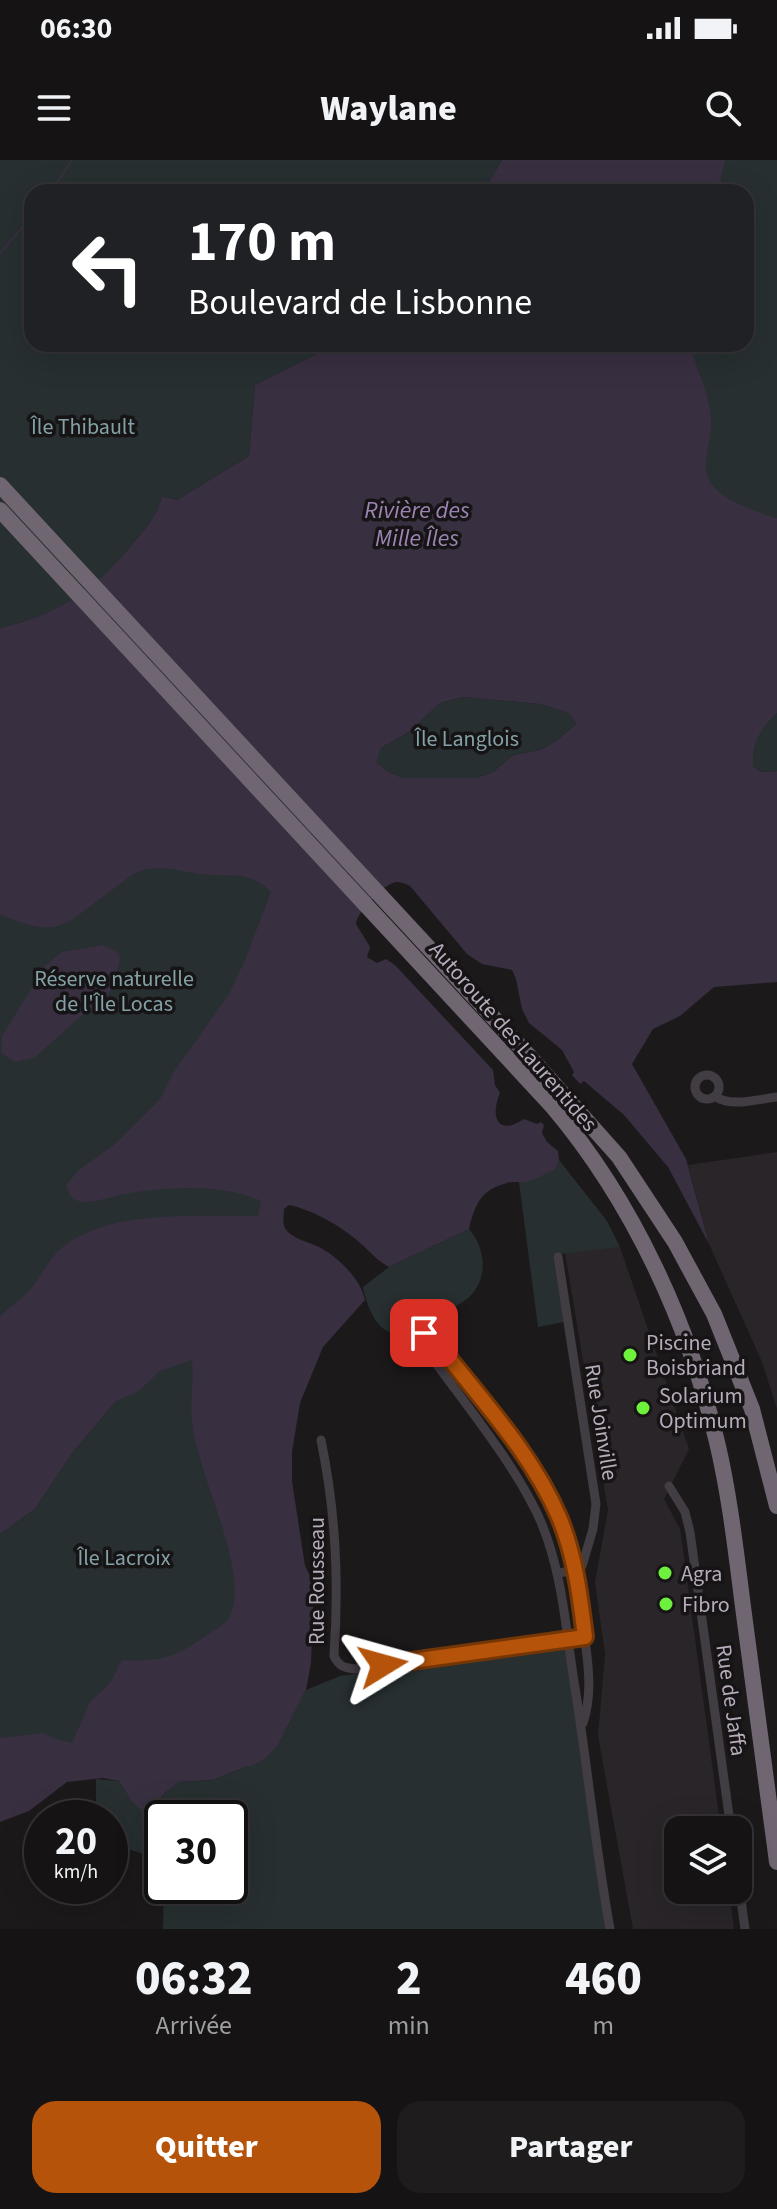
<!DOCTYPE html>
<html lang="fr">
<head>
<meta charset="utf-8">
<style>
	body { margin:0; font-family:"Source Sans 3",sans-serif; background:#1e1c1d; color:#f1f3f6; height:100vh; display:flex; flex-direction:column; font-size:30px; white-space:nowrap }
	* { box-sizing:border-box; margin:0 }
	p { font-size:26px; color:#9d9ea0 }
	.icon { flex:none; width:44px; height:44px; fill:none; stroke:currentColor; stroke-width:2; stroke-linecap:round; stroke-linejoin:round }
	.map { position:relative; height:1769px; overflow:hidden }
	.drawer { display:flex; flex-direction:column; background:#151314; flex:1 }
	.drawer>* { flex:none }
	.hud { position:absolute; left:24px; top:24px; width:730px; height:168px; border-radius:24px; box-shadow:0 8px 32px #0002,0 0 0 2px #343234; background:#202124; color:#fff; overflow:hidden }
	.tools { position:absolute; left:664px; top:1656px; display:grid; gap:16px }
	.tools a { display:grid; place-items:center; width:88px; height:88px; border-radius:16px; background:#151314; box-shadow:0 8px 32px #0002,0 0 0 2px #343234; font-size:40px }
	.speed { position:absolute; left:24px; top:1640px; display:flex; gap:16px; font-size:40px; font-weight:700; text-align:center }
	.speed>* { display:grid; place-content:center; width:104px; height:104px; border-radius:50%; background:#151314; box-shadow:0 8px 32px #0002,0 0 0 2px #343234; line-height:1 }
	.speed small { font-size:20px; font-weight:400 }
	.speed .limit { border:4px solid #111; border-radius:12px; background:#fff; color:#111 }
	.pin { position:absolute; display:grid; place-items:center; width:68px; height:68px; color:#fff; margin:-34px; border-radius:16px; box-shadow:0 4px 12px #0006 }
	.me { position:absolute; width:88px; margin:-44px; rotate:82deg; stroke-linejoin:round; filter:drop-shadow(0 0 6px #0008) }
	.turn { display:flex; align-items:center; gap:28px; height:168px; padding:0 32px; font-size:36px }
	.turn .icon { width:104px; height:104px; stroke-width:2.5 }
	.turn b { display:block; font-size:56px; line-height:68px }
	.eta { display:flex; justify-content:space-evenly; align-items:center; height:136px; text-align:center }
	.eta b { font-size:48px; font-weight:800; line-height:56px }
	.primary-button { display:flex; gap:16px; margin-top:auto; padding:16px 32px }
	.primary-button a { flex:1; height:92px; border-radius:24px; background:#b45309; color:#fff; font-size:32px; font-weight:800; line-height:92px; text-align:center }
	.primary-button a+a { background:#1e1c1d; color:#f1f3f6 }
	.status { display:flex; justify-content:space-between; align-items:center; height:56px; padding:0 40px; background:#151314; direction:ltr }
	.status svg { height:22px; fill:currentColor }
	header { display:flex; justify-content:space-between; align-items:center; height:104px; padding:0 32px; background:#151314; font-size:36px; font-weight:800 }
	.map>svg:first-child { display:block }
	.built { fill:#292528 }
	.green { fill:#272f31 }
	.water { fill:#382f40; fill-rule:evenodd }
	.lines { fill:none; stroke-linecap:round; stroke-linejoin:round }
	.stream { stroke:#382f40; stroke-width:2 }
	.street { stroke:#423c43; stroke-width:9 }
	.highway { stroke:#6f6672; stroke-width:16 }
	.route-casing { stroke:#753606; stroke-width:20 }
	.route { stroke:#b45309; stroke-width:14 }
	.poi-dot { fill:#6ef13c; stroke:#171416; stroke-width:3 }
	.labels { text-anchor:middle; stroke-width:7; stroke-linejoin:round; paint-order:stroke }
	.park-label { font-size:22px; fill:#83a1a6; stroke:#171416 }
	.street-label { font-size:22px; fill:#b7acbb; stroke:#171416 }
	.poi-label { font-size:22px; fill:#b7acbb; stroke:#171416; text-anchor:start }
	.water-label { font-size:24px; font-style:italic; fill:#9e84b5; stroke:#171416 }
</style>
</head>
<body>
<div class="status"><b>06:30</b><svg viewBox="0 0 49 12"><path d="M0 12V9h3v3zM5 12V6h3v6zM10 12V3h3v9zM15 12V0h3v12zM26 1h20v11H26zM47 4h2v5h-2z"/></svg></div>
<header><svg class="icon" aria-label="menu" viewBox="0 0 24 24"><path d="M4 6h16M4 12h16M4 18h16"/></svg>Waylane<svg class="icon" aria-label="search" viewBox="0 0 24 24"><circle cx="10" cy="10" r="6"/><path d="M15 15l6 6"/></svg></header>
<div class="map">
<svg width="777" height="1769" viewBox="0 0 777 1769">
	<rect width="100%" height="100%" fill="#1c191b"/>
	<path class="built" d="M777 992V1249L762 1202 709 1084 688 1005Z
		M620 1087 689 1289 664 1339 680 1369 721 1670H678V1730H729L734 1769H633L598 1576 605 1494 595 1422 608 1350 565 1093Z"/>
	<path class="green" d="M0 0H502L483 32H32V184H336L255 225 249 296 177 340 162 336C157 356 146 368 133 383 96 431 59 454 0 468Z
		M702 0H777V375L700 354 668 184H746V32H697Z
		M463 537 540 544 569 553 576 564 556 581 540 590 513 595 493 612 476 618H403L388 612 375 602 381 588 409 572 440 543Z
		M777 553V611L761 612 753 606C752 581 761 570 777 553Z
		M270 652 285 1025 266 1087 0 1188V733Z
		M559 1000 607 1061 620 1087 553 1095 564 1162 538 1167 519 1022C532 1021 542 1013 555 1010Z
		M469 1069C486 1088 489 1120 468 1138 451 1152 419 1163 399 1173 378 1176 366 1145 363 1127L389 1107Z
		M194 1169 244 1373 234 1470 76 1583 0 1591V1374L35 1349 74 1291 116 1241Z
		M565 1484 608 1769H163L164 1726H230V1658H162V1717C154 1687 132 1695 110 1682V1658H96V1619L119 1621 130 1639 158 1645 165 1633 179 1622 213 1620 247 1606 278 1585 306 1530 340 1516Z"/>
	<path class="water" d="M502 0H725L721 17 722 32H483Z
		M336 184H690C696 209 708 230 711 256 713 274 704 294 706 312 711 338 756 352 777 358V553C761 570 752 581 753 606L761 612 777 611V822L714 827 680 856 653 869 632 904 686 999 709 1084 668 1007 624 955 584 921 580 924 572 915 574 912 562 890 529 863 522 849 516 819 512 810 482 804 467 794 410 726C406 724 401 722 397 722 384 723 357 752 356 764L370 787 367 797 377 803 386 799 395 805 493 910 495 925 500 933C490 956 497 977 524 959L537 964 541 962 544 965 542 973 547 982 558 991 559 1000 555 1010C545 1013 536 1020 526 1022 519 1023 513 1021 507 1023 480 1030 475 1045 469 1069L389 1107C376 1100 370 1091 359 1082 341 1066 313 1050 289 1045L284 1049C284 1055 282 1063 285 1068 290 1078 309 1082 319 1087 338 1097 361 1119 365 1140L323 1187 300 1243 292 1292V1321L305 1406 314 1424 311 1503 306 1530 278 1585 264 1599 252 1606H247L213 1620 179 1622 165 1633 152 1651H142L130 1639 119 1621 103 1618 67 1622 29 1651 0 1662V1578L43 1573 55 1579 72 1583 90 1542 110 1523 122 1500C162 1501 173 1499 207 1475 214 1470 226 1464 230 1456 251 1411 196 1313 192 1261 190 1240 194 1221 192 1200L160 1211 139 1231 116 1241 74 1291 35 1349 0 1374V1156C9 1148 20 1140 28 1132 39 1120 46 1104 57 1092 102 1048 199 1057 258 1056L261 1041C220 1023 168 1027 125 1034 110 1036 91 1046 75 1040 69 1037 68 1031 66 1025L79 1010 115 984 160 939 173 913 229 834 245 800 271 732C254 714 236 715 214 715 191 715 163 703 141 711 131 714 123 722 115 728 64 763 64 782 0 754V468C59 454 96 430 133 383 146 368 157 356 162 336L177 340 249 296 255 225ZM463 537 540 544 569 553 576 564 556 581 540 590 513 595 493 612 476 618H403L388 612 376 602 381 588 409 572 440 543Z
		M103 785 116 791 120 797 115 822 104 844 88 850 34 898 15 902 1 893 2 876 46 805 62 792Z"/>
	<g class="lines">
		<path class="stream" d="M51 32 72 0
			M0 93 32 56"/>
		<path class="street" d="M695 927a12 12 0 1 1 24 0a12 12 0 1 1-24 0Z
			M715 936C730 948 758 939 777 937
			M424 1173 430 1195C466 1245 517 1307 541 1362 564 1417 566 1476 576 1534 588 1612 596 1691 610 1769
			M426 1175 442 1189C483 1242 535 1296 560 1359 574 1396 580 1434 584 1472 588 1502 593 1534 583 1563
			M321 1280C336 1354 339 1421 334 1496 339 1507 345 1508 356 1509L585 1477
			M669 1326 685 1352 690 1372 731 1670
			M558 1413 578 1410 582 1406 593 1369 596 1344 558 1097
			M738 1718 745 1769"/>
		<path class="highway" d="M0 325 528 895 619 997 675 1082 714 1154 752 1249 777 1346
			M0 350 553 947C633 1042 688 1162 717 1282 731 1341 737 1402 745 1462 756 1542 767 1622 777 1702"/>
	</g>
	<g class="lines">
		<g class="route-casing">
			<path id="route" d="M383 1505 585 1477C580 1436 575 1395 559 1357 532 1294 483 1242 442 1189L424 1173"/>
		</g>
		<use href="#route" class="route"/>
	</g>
	<g class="poi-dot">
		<circle cx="630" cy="1195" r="8"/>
		<circle cx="643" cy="1248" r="8"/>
		<circle cx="665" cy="1413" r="8"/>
		<circle cx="666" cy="1444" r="8"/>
	</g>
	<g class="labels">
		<g class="park-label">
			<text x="83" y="274">Île Thibault</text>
			<text x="467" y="586">Île Langlois</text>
			<text x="114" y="826">Réserve naturelle<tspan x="114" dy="25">de l'Île Locas</tspan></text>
			<text x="124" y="1405">Île Lacroix</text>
		</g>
		<g class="street-label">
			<text transform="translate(514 876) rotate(49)" y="8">Autoroute des Laurentides</text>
			<text transform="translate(602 1262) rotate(81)" y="8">Rue Joinville</text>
			<text transform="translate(316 1421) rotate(-90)" y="8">Rue Rousseau</text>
			<text transform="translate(732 1540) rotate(82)" y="8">Rue de Jaffa</text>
		</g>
		<g class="poi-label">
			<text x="646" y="1190">Piscine<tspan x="646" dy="25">Boisbriand</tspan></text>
			<text x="659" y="1243">Solarium<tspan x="659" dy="25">Optimum</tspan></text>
			<text x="681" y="1421">Agra</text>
			<text x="682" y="1452">Fibro</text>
		</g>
		<g class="water-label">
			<text x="417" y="358">Rivière des<tspan x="417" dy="28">Mille Îles</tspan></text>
		</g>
	</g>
</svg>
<div class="tools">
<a><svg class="icon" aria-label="layers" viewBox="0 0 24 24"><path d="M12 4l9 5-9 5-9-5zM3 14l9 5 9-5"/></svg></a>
</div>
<div class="speed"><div>20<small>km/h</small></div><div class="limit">30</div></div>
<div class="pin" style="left:424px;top:1173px;background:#d93025"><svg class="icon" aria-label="arrive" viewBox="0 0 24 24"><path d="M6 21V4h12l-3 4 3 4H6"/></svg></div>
<svg class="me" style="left:383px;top:1505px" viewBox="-20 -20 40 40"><path d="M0-17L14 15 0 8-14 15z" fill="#b45309" stroke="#fff" stroke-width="4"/></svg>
<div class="hud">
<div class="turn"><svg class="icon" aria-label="left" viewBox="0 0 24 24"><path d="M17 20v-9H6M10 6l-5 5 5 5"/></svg><div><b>170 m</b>Boulevard de Lisbonne</div></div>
</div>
</div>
<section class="drawer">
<div class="eta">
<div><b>06:32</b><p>Arrivée</p></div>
<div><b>2</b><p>min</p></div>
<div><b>460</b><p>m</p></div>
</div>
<div class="primary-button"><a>Quitter</a><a>Partager</a></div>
</section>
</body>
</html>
